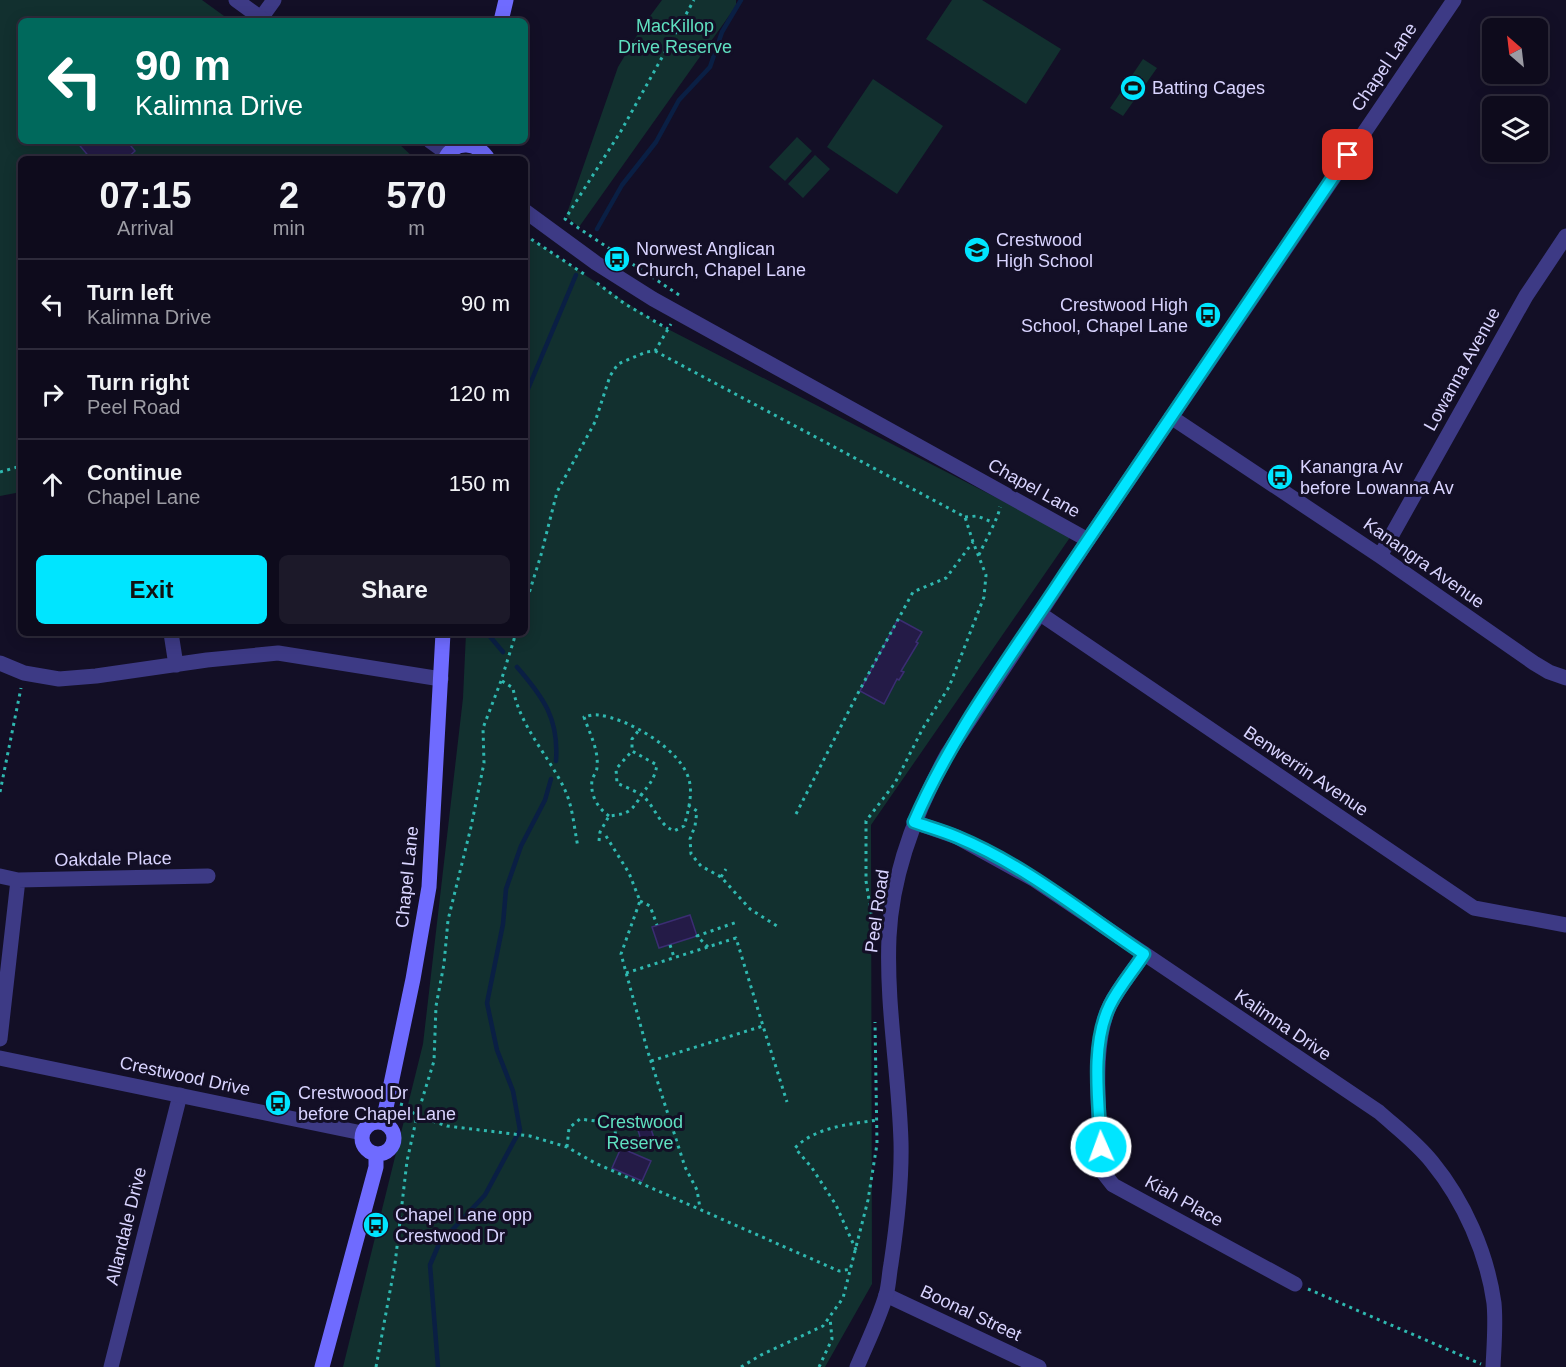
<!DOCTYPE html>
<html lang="en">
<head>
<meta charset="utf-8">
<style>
	body { margin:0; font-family:Helvetica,sans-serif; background:#1c1929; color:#f1f3f6; height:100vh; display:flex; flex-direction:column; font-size:22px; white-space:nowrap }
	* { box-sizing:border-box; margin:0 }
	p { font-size:20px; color:#9b9ba3 }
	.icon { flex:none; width:33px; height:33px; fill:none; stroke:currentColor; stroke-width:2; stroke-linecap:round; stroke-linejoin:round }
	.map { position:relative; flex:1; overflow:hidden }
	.drawer { position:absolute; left:18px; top:156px; width:510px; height:480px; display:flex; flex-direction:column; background:#0e0b1c; border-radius:9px; box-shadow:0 3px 15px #0003,0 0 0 2px #2e2b3b }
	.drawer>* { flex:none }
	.top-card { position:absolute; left:18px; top:18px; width:510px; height:126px; border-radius:9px; box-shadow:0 3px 15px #0003,0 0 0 2px #2e2b3b; background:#00695c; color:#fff; overflow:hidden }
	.needle { width:39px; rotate:332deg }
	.fabs { position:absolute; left:1482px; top:18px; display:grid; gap:12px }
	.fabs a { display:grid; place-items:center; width:66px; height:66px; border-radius:9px; background:#0e0b1c; box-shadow:0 3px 15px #0003,0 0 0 2px #2e2b3b; font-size:30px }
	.pin { position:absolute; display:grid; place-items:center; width:51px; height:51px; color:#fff; margin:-26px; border-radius:12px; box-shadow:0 3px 9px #0006 }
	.me { position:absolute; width:66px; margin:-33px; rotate:358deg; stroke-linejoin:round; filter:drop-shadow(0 0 4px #0008) }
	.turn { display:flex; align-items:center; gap:21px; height:126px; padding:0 18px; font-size:27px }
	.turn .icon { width:78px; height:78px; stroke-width:2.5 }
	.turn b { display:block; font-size:42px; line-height:51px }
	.eta { display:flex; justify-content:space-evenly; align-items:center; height:102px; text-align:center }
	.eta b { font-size:36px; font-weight:700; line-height:42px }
	.action { display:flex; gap:12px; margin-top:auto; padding:12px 18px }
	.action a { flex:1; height:69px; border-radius:9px; background:#00e5ff; color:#111; font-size:24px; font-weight:700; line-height:69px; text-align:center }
	.action a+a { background:#1c1929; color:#f1f3f6 }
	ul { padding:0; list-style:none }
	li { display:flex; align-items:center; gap:18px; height:90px; padding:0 18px; border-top:2px solid #2e2b3b }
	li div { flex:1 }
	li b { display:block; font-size:22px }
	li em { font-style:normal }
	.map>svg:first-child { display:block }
	.green { fill:#12302f }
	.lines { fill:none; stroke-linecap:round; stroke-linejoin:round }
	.stream { stroke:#0a1f44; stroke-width:4.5 }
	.building { fill:#241b47; stroke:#3b2d73; stroke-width:1.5 }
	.path { stroke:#2fb8b0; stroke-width:3; stroke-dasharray:3 4.5; stroke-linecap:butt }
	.minor { stroke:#3d3a85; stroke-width:15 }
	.tertiary { stroke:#3d3a85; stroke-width:15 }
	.secondary { stroke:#6f6bff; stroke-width:15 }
	.route-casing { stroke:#0095a6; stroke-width:15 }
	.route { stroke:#00e5ff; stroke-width:10 }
	.labels { text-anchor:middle; stroke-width:6; stroke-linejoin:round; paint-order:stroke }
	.park-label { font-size:18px; fill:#5fe0c0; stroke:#130f26 }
	.street-label { font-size:18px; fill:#d9d4ff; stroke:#130f26 }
	.poi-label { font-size:18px; fill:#d9d4ff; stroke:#130f26; text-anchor:start }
</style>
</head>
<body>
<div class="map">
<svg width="1566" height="1367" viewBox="0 0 1566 1367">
	<rect width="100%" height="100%" fill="#130f26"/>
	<path class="green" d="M0 0H202L231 21H21V141H396L415 159H21V492L0 496Z
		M662 0H736V6L579 227 566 216 618 67 642 27Z
		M952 0H982L1061 49 1026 104 926 39Z
		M1143 59 1157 68 1123 116 1110 108Z
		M873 79 943 126 897 194 827 147Z
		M797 137 812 151 785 181 769 167Z
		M815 155 830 169 803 198 788 184Z
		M525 235 660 325 1071 536 871 825 872 1284 825 1367H343L423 1044 463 698 466 633H525Z"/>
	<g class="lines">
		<path class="stream" d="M597 229 622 185 656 142 679 100 710 67 722 32 741 0
			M525 396 576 275
			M487 633 503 652
			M517 667C544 698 559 719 556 761
			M438 1367 430 1265 439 1244 485 1195 520 1130 513 1091 497 1050 487 1003 503 924 506 889 521 846 545 800 551 779"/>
	</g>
	<path class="building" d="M76 141H127L135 151 126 159H91Z
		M898 619 922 632 916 642 918 643 901 671 904 672 899 680 897 679 884 704 860 691Z
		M690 915 697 936 659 948 652 927Z
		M648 1120 655 1141 643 1146 636 1124Z
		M621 1148 651 1161 642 1181 612 1168Z"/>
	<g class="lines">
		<path class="path" d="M525 235 584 274
			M597 283 625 304 668 329
			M679 295 565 219 621 131 694 0
			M655 351 965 517 973 542 986 575 984 597 949 687 923 728 895 783 866 821V881L874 931
			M0 472 21 466
			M965 517 977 516 992 522
			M979 555C985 541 998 519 1000 507
			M525 606 541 555 557 492 595 422 610 376 618 364 646 352 655 351 671 324
			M502 681 513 688C519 725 548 755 564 788 573 806 574 828 578 847
			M0 792 21 688
			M688 805 697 811 695 826 690 839 691 854 701 866 721 877 750 909 777 926
			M796 814 857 695 913 592 946 578 973 542
			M609 816C598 808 590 796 592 780 593 776 597 772 597 767 599 750 589 732 584 717 588 716 594 714 598 715 628 718 682 750 689 780 693 793 688 813 684 826L674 831C658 824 656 808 643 796 636 791 625 787 617 783L616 769 632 751
			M606 836 629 873 640 901 621 954 647 1049 685 1167 697 1190 700 1208
			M599 841 600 832 609 816C629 814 632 811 642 794 650 783 654 780 657 765L632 751V739L639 730
			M721 877 726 869
			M640 901 650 906 657 925
			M670 945 674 957
			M708 947 697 936 737 922
			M626 973 736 938 763 1026
			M651 1061 763 1026 787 1102
			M400 1104 404 1105 417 1116 447 1126 530 1136 567 1147 595 1163 839 1271 852 1269
			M615 1124 616 1153
			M567 1147 569 1128 580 1119 636 1126
			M856 1250 836 1205 812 1168 795 1148C815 1127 850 1124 878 1120
			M1308 1289 1481 1364
			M376 1367 395 1264 407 1161 417 1116 434 1061 436 1006 444 964 448 920 471 827 484 763 483 728 501 681 516 633
			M741 1367 761 1355 823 1326 843 1298 868 1200 877 1144 875 1022
			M819 1367 832 1339 830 1318"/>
		<path class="minor" d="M261 18 274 0
			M1171 417 1380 556 1534 663 1549 672 1566 678
			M1088 540 1454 0
			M1380 556 1526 296 1566 236
			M1039 613 1474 908 1566 925
			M171 633 176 665
			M0 663 24 673 59 679 96 676 207 660 278 653 441 679
			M914 822 957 837 1035 880 1379 1112C1397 1128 1417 1143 1432 1162 1464 1201 1487 1253 1494 1303 1496 1324 1494 1346 1493 1367
			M0 876 18 880 208 876
			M1144 954C1133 971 1119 987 1110 1005 1090 1046 1100 1124 1102 1171L1113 1185 1295 1284
			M0 1039 18 880
			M886 1295 1039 1367
			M111 1367 180 1095"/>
		<path class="tertiary" d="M236 0 265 21
			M430 141 448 154
			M525 211 596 263 653 299 1088 540 948 753C917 809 892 872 889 937 886 1005 899 1073 901 1142 902 1182 897 1224 891 1264 889 1274 889 1285 886 1295 879 1319 867 1343 857 1367
			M0 1058 362 1133"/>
		<path class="secondary" d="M501 21 506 0
			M445 159C455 139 478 142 488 159
			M362 1138a16 16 0 1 1 32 0a16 16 0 1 1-32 0Z
			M383 1122 413 979 429 887 443 633
			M322 1367 376 1167V1154"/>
	</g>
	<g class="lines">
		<g class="route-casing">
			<path id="route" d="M1101 1147C1099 1103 1090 1045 1110 1005 1119 987 1133 971 1144 954 1084 914 1025 865 957 837 943 831 928 827 914 822 952 734 1012 655 1065 574 1159 434 1254 295 1348 155"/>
		</g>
		<use href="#route" class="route"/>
	</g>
	<defs>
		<g id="stadium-disc" transform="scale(1.35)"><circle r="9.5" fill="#00e5ff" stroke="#130f26"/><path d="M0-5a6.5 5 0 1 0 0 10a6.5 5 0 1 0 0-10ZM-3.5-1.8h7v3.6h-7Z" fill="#111"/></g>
		<g id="school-disc" transform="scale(1.35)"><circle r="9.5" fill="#00e5ff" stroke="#130f26"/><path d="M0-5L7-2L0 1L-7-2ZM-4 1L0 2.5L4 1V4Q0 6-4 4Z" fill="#111"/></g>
		<g id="bus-disc" transform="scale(1.35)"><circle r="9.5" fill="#00e5ff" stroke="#130f26"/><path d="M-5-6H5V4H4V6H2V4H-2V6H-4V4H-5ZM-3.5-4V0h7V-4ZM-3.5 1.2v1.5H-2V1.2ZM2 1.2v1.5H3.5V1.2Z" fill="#111"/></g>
	</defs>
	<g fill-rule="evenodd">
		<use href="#stadium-disc" x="1133" y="88"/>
		<use href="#school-disc" x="977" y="250"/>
		<use href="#bus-disc" x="617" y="259"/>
		<use href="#bus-disc" x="1208" y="315"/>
		<use href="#bus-disc" x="1280" y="477"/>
		<use href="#bus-disc" x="278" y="1103"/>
		<use href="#bus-disc" x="376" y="1225"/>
	</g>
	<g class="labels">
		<g class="park-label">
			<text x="675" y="32">MacKillop<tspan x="675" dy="21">Drive Reserve</tspan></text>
			<text x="640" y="1128">Crestwood<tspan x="640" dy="21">Reserve</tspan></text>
		</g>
		<g class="street-label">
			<text transform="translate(1384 67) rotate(-56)" y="6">Chapel Lane</text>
			<text transform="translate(1462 369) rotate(-61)" y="6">Lowanna Avenue</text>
			<text transform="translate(1034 488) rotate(29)" y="6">Chapel Lane</text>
			<text transform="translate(1424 563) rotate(35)" y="6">Kanangra Avenue</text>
			<text transform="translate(1306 771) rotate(34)" y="6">Benwerrin Avenue</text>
			<text transform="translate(113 859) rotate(-1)" y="6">Oakdale Place</text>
			<text transform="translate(407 877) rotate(-84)" y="6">Chapel Lane</text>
			<text transform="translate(877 911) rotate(-82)" y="6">Peel Road</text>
			<text transform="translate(1283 1025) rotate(34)" y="6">Kalimna Drive</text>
			<text transform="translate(185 1076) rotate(12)" y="6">Crestwood Drive</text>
			<text transform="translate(1184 1201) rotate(29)" y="6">Kiah Place</text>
			<text transform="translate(126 1226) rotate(-76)" y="6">Allandale Drive</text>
			<text transform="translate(971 1313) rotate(25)" y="6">Boonal Street</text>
		</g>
		<g class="poi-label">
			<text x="1152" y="94">Batting Cages</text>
			<text x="996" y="246">Crestwood<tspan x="996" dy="21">High School</tspan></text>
			<text x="636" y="255">Norwest Anglican<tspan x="636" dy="21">Church, Chapel Lane</tspan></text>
			<text x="1188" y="311" text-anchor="end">Crestwood High<tspan x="1188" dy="21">School, Chapel Lane</tspan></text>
			<text x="1300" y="473">Kanangra Av<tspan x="1300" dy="21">before Lowanna Av</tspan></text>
			<text x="298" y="1099">Crestwood Dr<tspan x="298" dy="21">before Chapel Lane</tspan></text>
			<text x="395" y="1221">Chapel Lane opp<tspan x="395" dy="21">Crestwood Dr</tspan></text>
		</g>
	</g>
</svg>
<div class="fabs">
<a><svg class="needle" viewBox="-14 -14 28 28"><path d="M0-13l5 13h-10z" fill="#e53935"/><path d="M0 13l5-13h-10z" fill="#9b9ba3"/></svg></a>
<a><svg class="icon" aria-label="layers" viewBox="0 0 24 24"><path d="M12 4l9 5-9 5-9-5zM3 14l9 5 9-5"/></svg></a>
</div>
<div class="pin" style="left:1348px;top:155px;background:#d93025"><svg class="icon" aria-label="arrive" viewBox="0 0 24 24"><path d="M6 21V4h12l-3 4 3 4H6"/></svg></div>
<svg class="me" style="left:1101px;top:1147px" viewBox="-20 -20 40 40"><circle r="17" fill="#00e5ff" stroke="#fff" stroke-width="3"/><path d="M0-11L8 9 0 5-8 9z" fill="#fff"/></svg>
<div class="top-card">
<div class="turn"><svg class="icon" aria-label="left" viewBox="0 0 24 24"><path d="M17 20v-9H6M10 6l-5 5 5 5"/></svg><div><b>90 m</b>Kalimna Drive</div></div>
</div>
<section class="drawer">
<div class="eta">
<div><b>07:15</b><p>Arrival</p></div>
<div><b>2</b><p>min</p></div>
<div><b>570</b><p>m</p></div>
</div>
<ul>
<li><svg class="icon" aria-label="left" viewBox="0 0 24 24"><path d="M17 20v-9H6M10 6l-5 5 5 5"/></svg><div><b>Turn left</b><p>Kalimna Drive</p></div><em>90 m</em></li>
<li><svg class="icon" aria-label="right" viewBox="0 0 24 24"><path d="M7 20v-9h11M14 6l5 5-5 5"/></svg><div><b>Turn right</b><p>Peel Road</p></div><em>120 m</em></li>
<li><svg class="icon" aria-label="ahead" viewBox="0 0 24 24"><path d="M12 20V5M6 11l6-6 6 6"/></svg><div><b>Continue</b><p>Chapel Lane</p></div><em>150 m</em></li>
</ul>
<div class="action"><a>Exit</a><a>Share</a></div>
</section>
</div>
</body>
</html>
